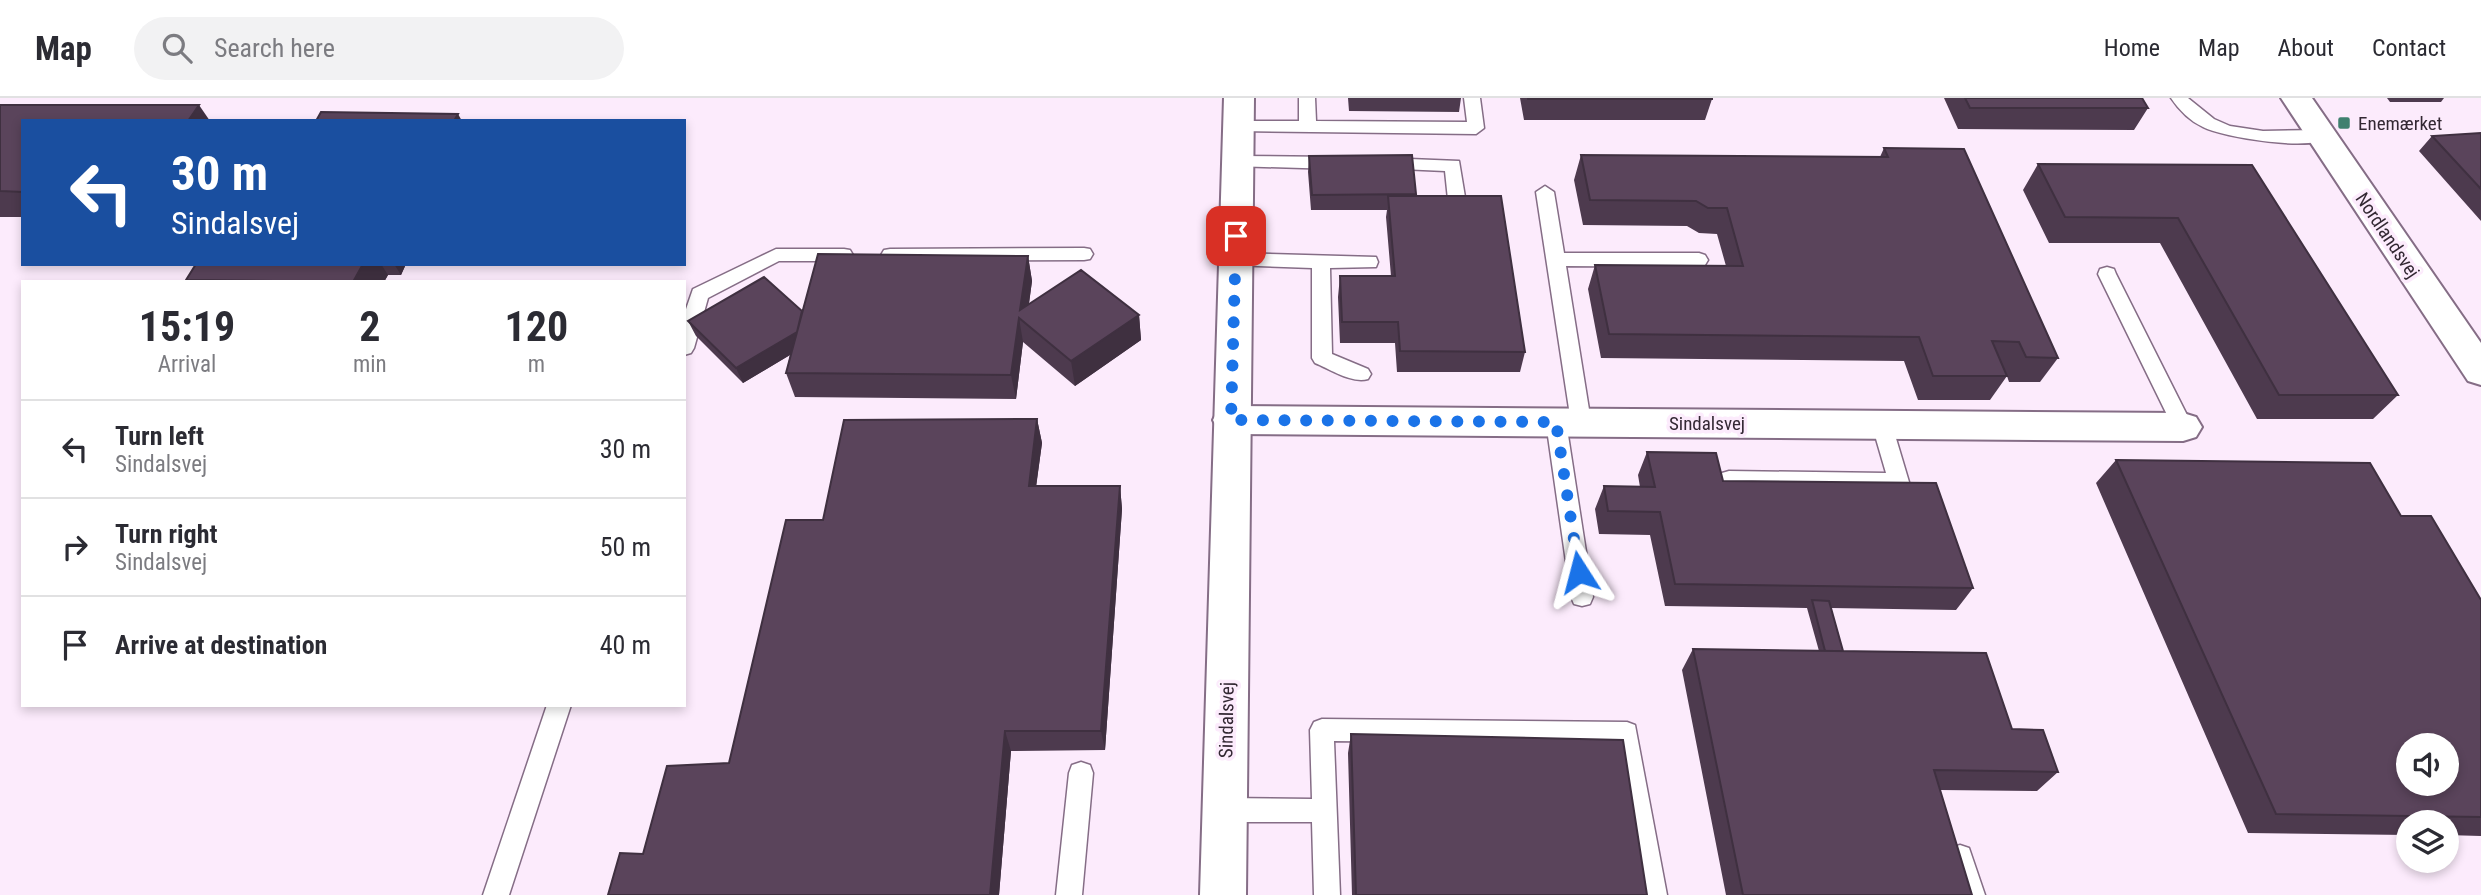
<!DOCTYPE html>
<html lang="en">
<head>
<meta charset="utf-8">
<style>
	body { margin:0; font-family:"Roboto Condensed",sans-serif; background:#f2f2f3; color:#2b2b33; height:100vh; display:flex; flex-direction:column; font-size:26px; white-space:nowrap }
	* { box-sizing:border-box; margin:0 }
	p { font-size:23px; color:#7c7c81 }
	.icon { flex:none; width:38px; height:38px; fill:none; stroke:currentColor; stroke-width:2; stroke-linecap:round; stroke-linejoin:round }
	.map { position:relative; flex:1; overflow:hidden }
	.panel { position:absolute; left:21px; top:182px; width:665px; height:427px; display:flex; flex-direction:column; background:#fff; border-radius:0px; box-shadow:0 4px 10px #0003 }
	.panel>* { flex:none }
	.banner { position:absolute; left:21px; top:21px; width:665px; height:147px; border-radius:0px; box-shadow:0 4px 10px #0003; background:#1a4fa0; color:#fff; overflow:hidden }
	.fabs { position:absolute; left:2396px; top:635px; display:grid; gap:14px }
	.fabs a { display:grid; place-items:center; width:63px; height:63px; border-radius:50%; background:#fff; box-shadow:0 4px 10px #0003; font-size:35px }
	.pin { position:absolute; display:grid; place-items:center; width:60px; height:60px; color:#fff; margin:-30px; border-radius:14px; box-shadow:0 4px 10px #0006 }
	.me { position:absolute; width:77px; margin:-38px; rotate:351deg; stroke-linejoin:round; filter:drop-shadow(0 0 5px #0008) }
	.turn { display:flex; align-items:center; gap:24px; height:147px; padding:0 35px; font-size:32px }
	.turn .icon { width:91px; height:91px; stroke-width:2.5 }
	.turn b { display:block; font-size:49px; line-height:60px }
	.eta { display:flex; justify-content:space-evenly; align-items:center; height:119px; text-align:center }
	.eta b { font-size:42px; font-weight:700; line-height:49px }
	ul { padding:0; list-style:none }
	li { display:flex; align-items:center; gap:21px; height:98px; padding:0 35px; border-top:2px solid #e1e1e2 }
	li div { flex:1 }
	li b { display:block; font-size:26px }
	li em { font-style:normal }
	header { display:flex; align-items:center; gap:42px; box-sizing:border-box; height:98px; padding:0 35px; background:#fff; border-bottom:2px solid #e1e1e2 }
	header strong { font-size:33px }
	nav { display:flex; gap:38px; margin-inline-start:auto; font-size:24px }
	.search { width:490px; height:63px; background:#f2f2f3; display:flex; align-items:center; gap:18px; box-sizing:border-box; padding:0 24px; border-radius:38px; color:#7c7c81; font-size:26px }
	.map>svg:first-child { display:block }
	.lines { fill:none; stroke-linecap:round; stroke-linejoin:round }
	.service-casing { stroke:#856d86; stroke-width:3 }
	.minor-casing { stroke:#856d86; stroke-width:4 }
	.tertiary-casing { stroke:#856d86; stroke-width:4 }
	.service { fill:#fff; fill-rule:evenodd }
	.minor { fill:#fff; fill-rule:evenodd }
	.tertiary { fill:#fff; fill-rule:evenodd }
	.wall { fill:#4d3a4e }
	.shaded-wall { fill:#3f3040 }
	.building { fill:#5a445b; stroke:#3f3040; stroke-width:2; fill-rule:evenodd }
	.route { stroke:#1a73e8; stroke-width:12; stroke-dasharray:0 21.6 }
	.poi-dot { fill:#3f806f; stroke:#fcebfc; stroke-width:2.5 }
	.labels { text-anchor:middle; stroke-width:7; stroke-linejoin:round; paint-order:stroke }
	.poi-label { font-size:19px; fill:#332833; stroke:#fcebfc; text-anchor:start }
	.street-label { font-size:19px; fill:#332833; stroke:#fcebfc }
</style>
</head>
<body>
<header>
<strong>Map</strong>
<div class="search"><svg class="icon" aria-label="search" viewBox="0 0 24 24"><circle cx="10" cy="10" r="6"/><path d="M15 15l6 6"/></svg>Search here</div>
<nav><a>Home</a><a>Map</a><a>About</a><a>Contact</a></nav>
</header>
<div class="map">
<svg width="2481" height="797" viewBox="0 0 2481 797">
	<rect width="100%" height="100%" fill="#fcebfc"/>
	<g class="lines">
		<g class="service-casing">
			<path id="service" d="M1299 0H1315L1316 23 1467 24 1464 0H1480L1484 30 1476 36 1239 33 1231 28 1239 23H1299Z
				M2171 0H2188L2214 21 2230 28 2263 33 2321 32 2330 38C2316 55 2222 39 2203 29 2190 23 2179 12 2171 0Z
				M1238 58 1335 59 1344 65 1335 71 1232 68 1229 64Z
				M1385 60 1459 63 1467 111 1464 115 1458 117 1449 111 1445 73 1379 70 1376 66 1379 62Z
				M1545 88 1554 94 1564 155H1699L1705 157 1708 162 1705 167 1699 169 1566 168 1591 324 1588 330 1581 332 1574 330 1571 324 1536 94Z
				M1084 150 1090 151 1093 156 1090 161 1084 162 890 163 884 162 881 157 884 152 890 151Z
				M776 151H844L850 152 853 157 850 162 844 163H779L708 200 694 250 691 255 684 257V217L693 191Z
				M1235 155 1376 159 1378 164 1376 169 1330 170 1332 256 1368 271 1371 276 1368 281C1352 286 1330 271 1315 265L1312 260V170L1229 167 1226 162 1229 157Z
				M2107 169 2114 171 2116 176 2193 329 2190 335 2183 337 2176 335 2173 329 2098 176 2100 171Z
				M1556 316 1563 318 1566 324 1593 499 1590 506 1582 508 1574 506 1571 499 1546 324 1549 318Z
				M1882 319 1889 321 1892 327 1909 384 1906 390 1899 392 1729 389 1722 387 1719 381 1722 375 1729 373 1886 375 1872 327 1875 321Z
				M547 607H571L509 797H483Z
				M1322 621 1627 624 1635 627 1667 797H1641L1617 646 1334 643 1340 797H1314L1312 724H1225L1216 720 1213 712 1216 704 1225 700 1312 701 1310 632 1314 624Z
				M1081 664 1090 667 1093 675 1082 797H1056L1069 675 1072 667Z
				M1960 747 1969 750 1985 797H1959L1948 759 1951 750Z"/>
		</g>
		<g class="minor-casing">
			<path id="minor" d="M1231 308 2183 315 2196 319 2202 329 2196 339 2183 343 1231 336 1218 332 1213 322 1218 312Z"/>
		</g>
		<g class="tertiary-casing">
			<path id="tertiary" d="M1224 0H1254L1246 797H1200Z
				M2281 0H2312L2481 245V287L2468 283Z"/>
		</g>
		<use href="#service" class="service"/>
		<use href="#minor" class="minor"/>
		<use href="#tertiary" class="tertiary"/>
	</g>
	<path class="wall" d="M1348 0H1461L1459 14 1349 13Z
		M1520 0H1712V1L1705 22H1524Z
		M1944 0H2142L2148 10 2134 32 1958 31Z
		M2387 0H2444L2441 4H2390Z
		M0 7 23 23V119H0Z
		M2481 35V123L2419 53 2432 38Z
		M1884 50 2058 260 2040 284H2009L2007 278 1990 302H1918L1904 263 1601 260 1588 191 1595 167 1726 168 1717 136 1699 135 1687 128 1583 127 1574 82 1581 57 1880 59Z
		M1309 58 1416 96V98L1525 254 1520 274H1397L1395 245H1340L1338 199 1340 178H1391L1386 119 1387 112H1311L1308 74Z
		M2038 66 2252 67 2398 297 2373 321H2257L2160 145H2049L2023 92Z
		M1028 158 1032 183 1029 206 1139 217 1141 242 1075 288 1023 244 1016 301 795 299 786 275 790 257 743 285 696 238 688 223 802 213Z
		M196 166H406L401 177H388L384 184H187L186 182Z
		M1037 321 1042 345 1036 388H1120L1122 411 1105 652 1011 653 999 797H608L643 756 729 665 823 422Z
		M1647 354 1723 383 1973 490 1956 512 1831 510 1843 553 2012 631 2058 674 2037 693 1940 692 1972 797H1726L1682 572 1693 551 1819 553 1807 510 1665 508 1650 437 1599 436 1595 411 1604 388 1640 389 1638 377Z
		M2116 362 2401 418 2481 502V738L2446 737V724H2408V737L2248 735 2096 385Z
		M1351 636 1647 797H1352L1348 655Z"/>
	<path class="shaded-wall" d="M199 7 210 23H188Z
		M458 16 462 23H454Z
		M1028 158 1032 183 1026 226 1020 212Z
		M363 166H381L388 177 384 184H353Z
		M394 166H406L401 177Z
		M1139 217 1141 242 1075 288 1071 263Z
		M1019 220 1023 244 1016 301 1011 277Z
		M804 230 810 245 743 285 736 270Z
		M1037 321 1042 345 1033 412 1029 388Z
		M1120 388 1122 411 1105 652 1101 633Z
		M1005 633 1011 653 999 797H990Z"/>
	<path class="building" d="M1528 0H1712V1H1528Z
		M1965 0H2142L2148 10H1970Z
		M0 7H199L188 23H23V94L0 93Z
		M321 14 458 16 454 23H316Z
		M2481 35V91L2432 38Z
		M1884 50 1964 51 2058 260 2026 259 2019 244 1992 243 2007 278H1933L1919 239 1609 236 1595 167 1743 168 1727 110H1708L1696 103 1590 102 1581 57 1888 59Z
		M1412 57 1416 96 1312 97 1309 58Z
		M2038 66 2252 67 2398 297H2279L2178 120 2065 119Z
		M1388 98H1501L1525 254 1400 253 1398 224H1342L1340 178H1395Z
		M818 156 1028 158 1020 212 1081 172 1139 217 1071 263 1019 220 1011 277 786 275Z
		M196 166H363L353 184 186 182Z
		M764 179 802 213 797 234 736 270 688 223Z
		M1037 321 1029 388H1120L1101 633H1005L990 797H608L620 755 643 756 667 668 729 665 786 422H823L844 322Z
		M1647 354 1716 355 1723 383 1936 385 1973 490 1675 486 1660 414 1608 413 1604 388 1655 389Z
		M2116 362 2370 365 2401 418H2431L2481 502V719L2276 716ZM2408 648H2446V686H2408Z
		M1812 502 1829 503 1843 553H1825Z
		M1693 551 1986 555 2012 631 2043 632 2058 674 1934 672 1972 797H1743Z
		M1351 636 1623 642 1647 797H1356Z"/>
	<g class="lines">
		<path class="route" d="M1236 138 1231 322 1556 324 1579 474"/>
	</g>
	<rect class="poi-dot" x="2337" y="18" width="14" height="14" rx="3.5"/>
	<g class="labels">
		<g class="poi-label">
			<text x="2358" y="32">Enemærket</text>
		</g>
		<g class="street-label">
			<text transform="translate(2388 137) rotate(56)" y="7">Nordlandsvej</text>
			<text x="1707" y="332">Sindalsvej</text>
			<text transform="translate(1226 622) rotate(-89)" y="7">Sindalsvej</text>
		</g>
	</g>
</svg>
<div class="fabs">
<a><svg class="icon" aria-label="sound" viewBox="0 0 24 24"><path d="M4 9h4l5-4v14l-5-4H4zM17 9q2 3 0 6"/></svg></a>
<a><svg class="icon" aria-label="layers" viewBox="0 0 24 24"><path d="M12 4l9 5-9 5-9-5zM3 14l9 5 9-5"/></svg></a>
</div>
<div class="pin" style="left:1236px;top:138px;background:#d93025"><svg class="icon" aria-label="arrive" viewBox="0 0 24 24"><path d="M6 21V4h12l-3 4 3 4H6"/></svg></div>
<svg class="me" style="left:1579px;top:474px" viewBox="-20 -20 40 40"><path d="M0-17L14 15 0 8-14 15z" fill="#1a73e8" stroke="#fff" stroke-width="4"/></svg>
<div class="banner">
<div class="turn"><svg class="icon" aria-label="left" viewBox="0 0 24 24"><path d="M17 20v-9H6M10 6l-5 5 5 5"/></svg><div><b>30 m</b>Sindalsvej</div></div>
</div>
<section class="panel">
<div class="eta">
<div><b>15:19</b><p>Arrival</p></div>
<div><b>2</b><p>min</p></div>
<div><b>120</b><p>m</p></div>
</div>
<ul>
<li><svg class="icon" aria-label="left" viewBox="0 0 24 24"><path d="M17 20v-9H6M10 6l-5 5 5 5"/></svg><div><b>Turn left</b><p>Sindalsvej</p></div><em>30 m</em></li>
<li><svg class="icon" aria-label="right" viewBox="0 0 24 24"><path d="M7 20v-9h11M14 6l5 5-5 5"/></svg><div><b>Turn right</b><p>Sindalsvej</p></div><em>50 m</em></li>
<li><svg class="icon" aria-label="arrive" viewBox="0 0 24 24"><path d="M6 21V4h12l-3 4 3 4H6"/></svg><div><b>Arrive at destination</b></div><em>40 m</em></li>
</ul>
</section>
</div>
</body>
</html>
